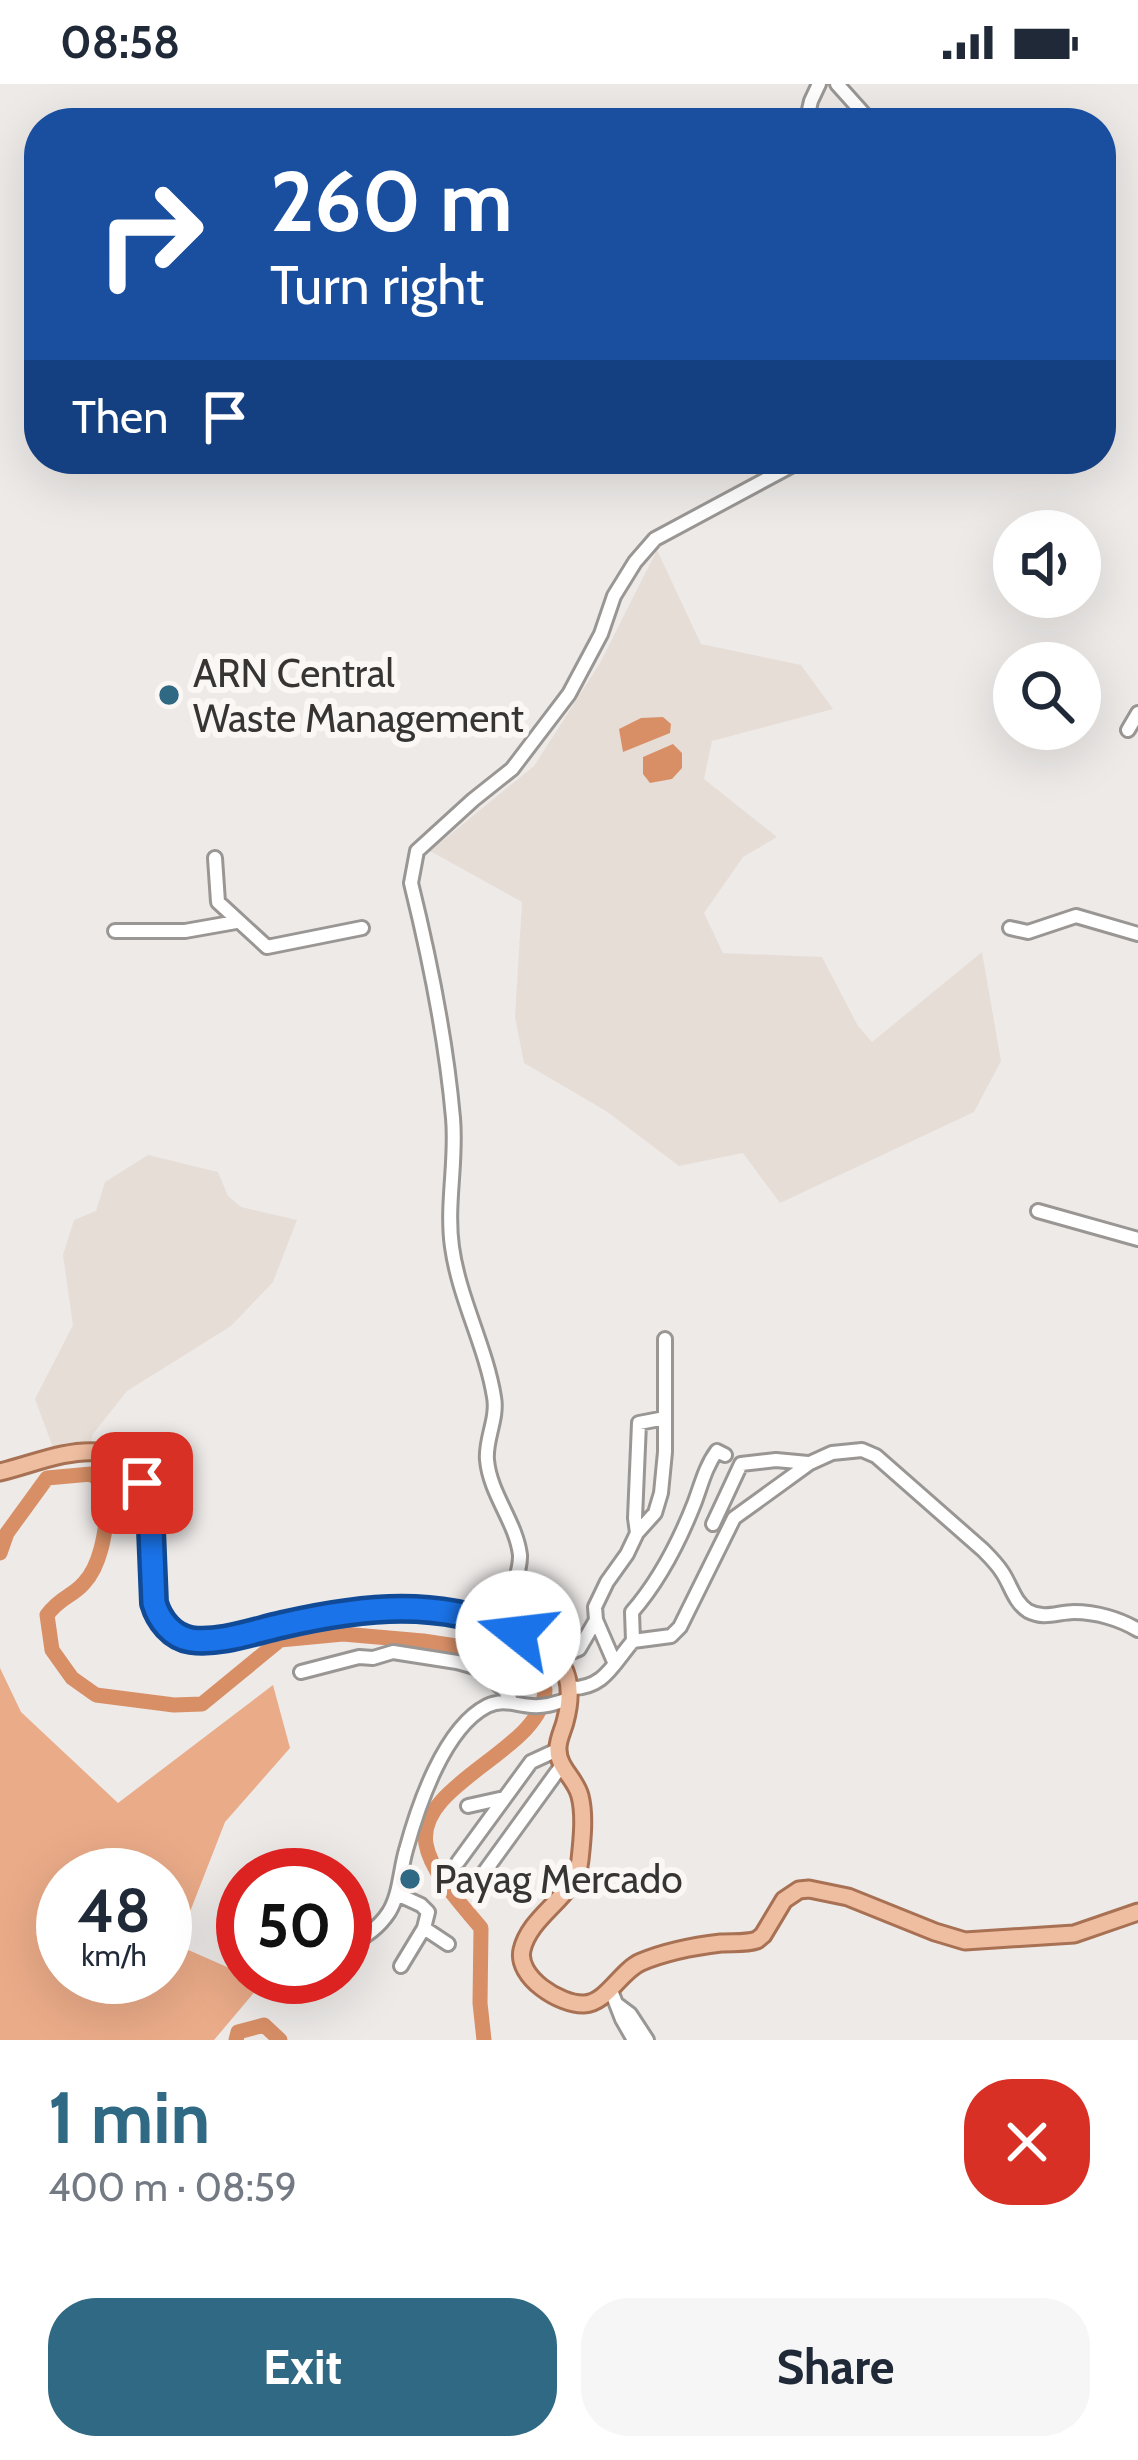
<!DOCTYPE html>
<html lang="en">
<head>
<meta charset="utf-8">
<style>
	body { margin:0; font-family:Cabin,sans-serif; background:#f6f6f7; color:#1f2937; height:100vh; display:flex; flex-direction:column; font-size:45px; white-space:nowrap }
	* { box-sizing:border-box; margin:0 }
	p { font-size:39px; color:#747a83 }
	.icon { flex:none; width:66px; height:66px; fill:none; stroke:currentColor; stroke-width:2; stroke-linecap:round; stroke-linejoin:round }
	.map { position:relative; height:1956px; overflow:hidden }
	.drawer { display:flex; flex-direction:column; background:#fff; flex:1 }
	.drawer>* { flex:none }
	.guide { position:absolute; left:24px; top:24px; width:1092px; height:366px; border-radius:48px; box-shadow:0 12px 48px #0002; background:#1a4fa0; color:#fff; overflow:hidden }
	.controls { position:absolute; left:993px; top:426px; display:grid; gap:24px }
	.controls a { display:grid; place-items:center; width:108px; height:108px; border-radius:50%; background:#fff; box-shadow:0 12px 48px #0002; font-size:60px }
	.speed { position:absolute; left:36px; top:1764px; display:flex; gap:24px; font-size:60px; font-weight:700; text-align:center }
	.speed>* { display:grid; place-content:center; width:156px; height:156px; border-radius:50%; background:#fff; box-shadow:0 12px 48px #0002; line-height:1 }
	.speed small { font-size:30px; font-weight:400 }
	.speed .limit { border:18px solid #d22; background:#fff; color:#111 }
	.pin { position:absolute; display:grid; place-items:center; width:102px; height:102px; color:#fff; margin:-51px; border-radius:24px; box-shadow:0 6px 18px #0006 }
	.me { position:absolute; width:132px; margin:-66px; rotate:286deg; stroke-linejoin:round; filter:drop-shadow(0 0 9px #0008) }
	.turn { display:flex; align-items:center; gap:42px; height:252px; padding:0 48px; font-size:54px }
	.turn .icon { width:156px; height:156px; stroke-width:2.5 }
	.turn b { display:block; font-size:84px; line-height:102px }
	.then { display:flex; align-items:center; height:114px; padding:0 48px; background:#0003; gap:24px; font-size:45px }
	.round { display:grid; place-items:center; flex:none; width:126px; height:126px; border-radius:48px; background:#f6f6f7 }
	.head { display:flex; align-items:center; justify-content:space-between; height:204px; padding:0 48px }
	h1 { font-size:72px; font-weight:700; line-height:90px; color:#306983 }
	.button { display:flex; gap:24px; margin-top:auto; padding:24px 48px }
	.button a { flex:1; height:138px; border-radius:48px; background:#306983; color:#fff; font-size:48px; font-weight:700; line-height:138px; text-align:center }
	.button a+a { background:#f6f6f7; color:#1f2937 }
	.status { display:flex; justify-content:space-between; align-items:center; height:84px; padding:0 60px; background:#fff; direction:ltr }
	.status svg { height:33px; fill:currentColor }
	.map>svg:first-child { display:block }
	.built { fill:#e7ddd7 }
	.green { fill:#eaab88; fill-rule:evenodd }
	.water { fill:#d88f66 }
	.lines { fill:none; stroke-linecap:round; stroke-linejoin:round }
	.river { stroke:#d88f66; stroke-width:15 }
	.minor-casing { stroke:#999694; stroke-width:18 }
	.major-casing { stroke:#a87153; stroke-width:21 }
	.minor { stroke:#fff; stroke-width:12 }
	.major { stroke:#efbea1; stroke-width:15 }
	.route-casing { stroke:#114b97; stroke-width:30 }
	.route { stroke:#1a73e8; stroke-width:21 }
	.poi-dot { fill:#306983; stroke:#faf7f5; stroke-width:4.5 }
	.labels { text-anchor:middle; stroke-width:12; stroke-linejoin:round; paint-order:stroke }
	.poi-label { font-size:39px; fill:#363534; stroke:#faf7f5; text-anchor:start }
</style>
</head>
<body>
<div class="status"><b>08:58</b><svg viewBox="0 0 49 12"><path d="M0 12V9h3v3zM5 12V6h3v6zM10 12V3h3v9zM15 12V0h3v12zM26 1h20v11H26zM47 4h2v5h-2z"/></svg></div>
<div class="map">
<svg width="1138" height="1956" viewBox="0 0 1138 1956">
	<rect width="100%" height="100%" fill="#edeae8"/>
	<path class="built" d="M657 466 701 560 801 581 833 625 712 657 704 695 777 753 743 773 704 829 723 869 822 873 858 942 872 958 982 868 1001 977 974 1028 780 1119 743 1069 679 1082 606 1027 524 979 515 933 522 818 430 767 534 682 600 579Z
		M148 1071 218 1088 228 1112 241 1123 297 1136 273 1198 231 1242 127 1307 93 1350 90 1363 55 1369 35 1315 73 1241 63 1171 74 1136 96 1127 105 1098Z"/>
	<path class="green" d="M0 1584 21 1628 118 1719 273 1601 290 1664 225 1738 177 1861 243 1890V1893L263 1898 214 1956H0ZM63 1791H165V1893H63Z"/>
	<path class="water" d="M663 633 671 640 670 649 623 668 619 645 641 634Z
		M673 660 682 669V684L672 695 650 699 643 690V673Z"/>
	<g class="lines">
		<path class="river" d="M0 1469 7 1449 47 1394 91 1390 111 1405C106 1433 105 1477 84 1499 72 1513 61 1512 47 1531L52 1566 72 1594 96 1611 174 1621 202 1620 280 1556 343 1550 423 1557 496 1568 545 1606C543 1666 416 1699 426 1760 431 1789 463 1822 481 1844L480 1919 484 1956
			M236 1956 238 1948 264 1941 280 1956"/>
		<g class="minor-casing">
			<path id="minor" d="M837 0 872 39
				M806 39 811 17 819 0
				M1128 646 1138 629
				M215 774 218 818 267 863 362 844
				M1010 844 1028 848 1076 832 1138 850
				M115 847H185L236 838
				M1038 1127 1138 1155
				M713 1440 741 1380 776 1376 808 1379
				M637 1449 635 1434 639 1339 665 1334
				M505 1543C506 1519 521 1490 520 1471 516 1438 490 1410 487 1376 485 1355 498 1335 494 1313 486 1263 459 1214 452 1163 446 1120 457 1077 453 1034 446 954 430 876 411 799L417 767 473 716 512 685 569 610 601 550 614 512 635 478 655 455 804 375
				M633 1557 632 1528C659 1497 679 1458 694 1420 701 1402 705 1383 717 1367L725 1371
				M558 1573 579 1565 596 1536
				M615 1580 596 1536 595 1523 607 1498 627 1470 637 1449 655 1429 661 1409 665 1368V1255
				M301 1588 359 1573 373 1574 393 1568 457 1578 482 1585 505 1607 512 1618
				M570 1604C604 1605 613 1580 633 1557L671 1552 680 1543 734 1434 810 1379 832 1369 862 1366 876 1372 983 1466C990 1473 997 1480 1002 1488 1011 1501 1014 1518 1028 1527 1045 1536 1058 1528 1074 1528 1096 1528 1120 1535 1138 1546
				M468 1722 504 1714
				M458 1778 531 1678 557 1666
				M475 1801 562 1681
				M397 1810 421 1821 428 1828 424 1844 401 1882
				M424 1844 448 1860
				M345 1862C363 1855 378 1845 389 1828 400 1810 400 1786 406 1766 418 1722 444 1644 487 1622 503 1614 516 1621 532 1622 546 1623 556 1619 569 1615
				M610 1904 622 1935 634 1956
				M618 1921 630 1930 647 1956"/>
		</g>
		<g class="major-casing">
			<path id="major" d="M0 1388C30 1381 66 1365 98 1368 194 1377 115 1514 177 1550 207 1567 277 1541 310 1534 381 1519 476 1519 540 1559 570 1578 574 1605 565 1638 563 1646 558 1655 558 1664 557 1683 576 1695 580 1712 585 1731 582 1757 580 1776 577 1812 530 1830 522 1866 516 1893 560 1921 584 1920 607 1919 620 1887 641 1878 665 1868 695 1862 721 1859 733 1858 745 1860 757 1856L763 1851 784 1816 799 1806 809 1805 848 1813 935 1848 965 1857 1074 1850 1138 1828"/>
		</g>
		<use href="#minor" class="minor"/>
		<use href="#major" class="major"/>
	</g>
	<g class="lines">
		<g class="route-casing">
			<path id="route" d="M142 1399 150 1421 154 1519C159 1536 172 1553 191 1556 220 1560 255 1547 282 1541 364 1522 440 1514 518 1549"/>
		</g>
		<use href="#route" class="route"/>
	</g>
	<g class="poi-dot">
		<circle cx="169" cy="611" r="12"/>
		<circle cx="410" cy="1795" r="12"/>
	</g>
	<g class="labels">
		<g class="poi-label">
			<text x="193" y="603">ARN Central<tspan x="193" dy="45">Waste Management</tspan></text>
			<text x="434" y="1809">Payag Mercado</text>
		</g>
	</g>
</svg>
<div class="controls">
<a><svg class="icon" aria-label="sound" viewBox="0 0 24 24"><path d="M4 9h4l5-4v14l-5-4H4zM17 9q2 3 0 6"/></svg></a>
<a><svg class="icon" aria-label="search" viewBox="0 0 24 24"><circle cx="10" cy="10" r="6"/><path d="M15 15l6 6"/></svg></a>
</div>
<div class="speed"><div>48<small>km/h</small></div><div class="limit">50</div></div>
<div class="pin" style="left:142px;top:1399px;background:#d93025"><svg class="icon" aria-label="arrive" viewBox="0 0 24 24"><path d="M6 21V4h12l-3 4 3 4H6"/></svg></div>
<svg class="me" style="left:518px;top:1549px" viewBox="-20 -20 40 40"><circle r="19" fill="#fff"/><path d="M0-13L10 11 0 6-10 11z" fill="#1a73e8"/></svg>
<div class="guide">
<div class="turn"><svg class="icon" aria-label="right" viewBox="0 0 24 24"><path d="M7 20v-9h11M14 6l5 5-5 5"/></svg><div><b>260 m</b>Turn right</div></div>
<div class="then">Then<svg class="icon" aria-label="arrive" viewBox="0 0 24 24"><path d="M6 21V4h12l-3 4 3 4H6"/></svg></div>
</div>
</div>
<section class="drawer">
<div class="head"><div><h1>1 min</h1><p>400 m · 08:59</p></div><a class="round" style="background:#d93025;color:#fff"><svg class="icon" aria-label="close" viewBox="0 0 24 24"><path d="M6 6l12 12M18 6L6 18"/></svg></a></div>
<div class="button"><a>Exit</a><a>Share</a></div>
</section>
</body>
</html>
